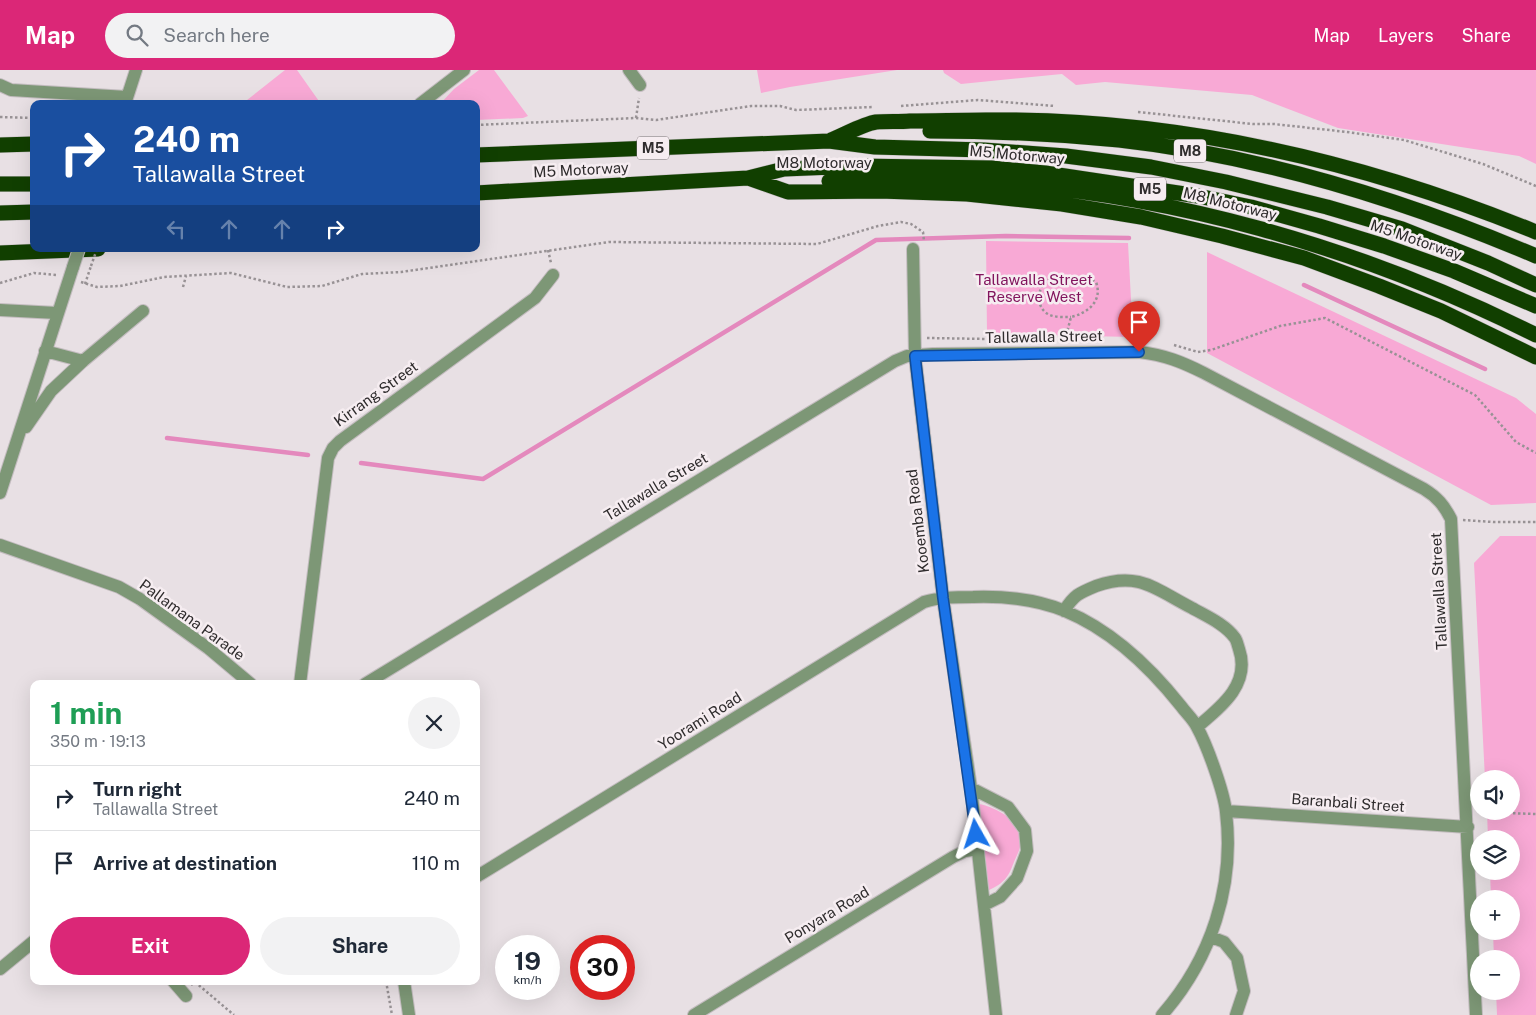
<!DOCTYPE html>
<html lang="en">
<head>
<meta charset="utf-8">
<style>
	body { margin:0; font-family:"Public Sans",sans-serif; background:#f2f2f3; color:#1f2937; height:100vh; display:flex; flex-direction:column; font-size:19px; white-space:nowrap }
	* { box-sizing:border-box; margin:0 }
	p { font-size:16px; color:#747a83 }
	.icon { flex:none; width:28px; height:28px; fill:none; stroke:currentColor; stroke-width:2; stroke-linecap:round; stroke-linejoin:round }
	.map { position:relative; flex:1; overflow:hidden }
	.side { position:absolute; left:30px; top:610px; width:450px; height:305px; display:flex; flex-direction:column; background:#fff; border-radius:10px; box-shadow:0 5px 20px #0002 }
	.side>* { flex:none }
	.top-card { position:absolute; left:30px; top:30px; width:450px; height:152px; border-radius:10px; box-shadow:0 5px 20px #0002; background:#1a4fa0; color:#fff; overflow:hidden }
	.fabs { position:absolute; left:1470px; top:700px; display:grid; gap:10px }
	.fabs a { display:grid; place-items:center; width:50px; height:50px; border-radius:50%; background:#fff; box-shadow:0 5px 20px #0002; font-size:25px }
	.speed { position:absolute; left:495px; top:865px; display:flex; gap:10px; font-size:25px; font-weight:700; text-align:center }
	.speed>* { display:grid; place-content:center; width:65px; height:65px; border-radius:50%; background:#fff; box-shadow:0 5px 20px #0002; line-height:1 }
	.speed small { font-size:12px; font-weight:400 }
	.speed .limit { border:8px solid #d22; background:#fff; color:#111 }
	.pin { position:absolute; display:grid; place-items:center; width:42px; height:42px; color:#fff; margin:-51px -21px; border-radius:50% 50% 50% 0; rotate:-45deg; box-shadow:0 0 5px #0007 }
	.pin .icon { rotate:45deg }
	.me { position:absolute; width:55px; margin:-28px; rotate:354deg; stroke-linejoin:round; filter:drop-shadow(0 0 4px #0008) }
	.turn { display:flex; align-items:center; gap:18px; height:105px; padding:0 20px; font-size:22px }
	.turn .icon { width:65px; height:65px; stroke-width:2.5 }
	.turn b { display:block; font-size:35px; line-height:42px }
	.lanes { display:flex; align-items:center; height:48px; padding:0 20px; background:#0003; justify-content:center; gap:25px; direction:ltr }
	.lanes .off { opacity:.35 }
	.round { display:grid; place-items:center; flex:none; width:52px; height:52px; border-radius:26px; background:#f2f2f3 }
	.headline { display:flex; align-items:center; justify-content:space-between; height:85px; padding:0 20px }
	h1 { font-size:30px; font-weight:700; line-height:38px; color:#1e9e55 }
	.cta { display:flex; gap:10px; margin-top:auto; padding:10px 20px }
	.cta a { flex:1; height:58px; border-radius:30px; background:#db2777; color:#fff; font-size:20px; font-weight:700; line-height:58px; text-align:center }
	.cta a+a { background:#f2f2f3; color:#1f2937 }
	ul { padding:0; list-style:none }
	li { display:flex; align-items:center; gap:15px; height:65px; padding:0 20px; border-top:1px solid #e0e1e3 }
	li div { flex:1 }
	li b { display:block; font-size:19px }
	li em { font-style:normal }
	header { display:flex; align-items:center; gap:30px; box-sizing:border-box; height:70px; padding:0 25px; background:#db2777; color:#fff }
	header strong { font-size:24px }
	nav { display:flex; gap:28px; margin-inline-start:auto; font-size:18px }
	.search { width:350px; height:45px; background:#f2f2f3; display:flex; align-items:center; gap:12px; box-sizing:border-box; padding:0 18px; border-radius:28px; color:#747a83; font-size:19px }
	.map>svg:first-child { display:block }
	.green { fill:#f8a9d5 }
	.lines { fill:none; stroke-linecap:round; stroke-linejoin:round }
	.stream { stroke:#e489bd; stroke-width:4.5 }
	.minor-casing { stroke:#c3bcbf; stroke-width:14 }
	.motorway-casing { stroke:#c3bcbf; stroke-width:16 }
	.path { stroke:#989295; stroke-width:2.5; stroke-dasharray:2.5 2.5; stroke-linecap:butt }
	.minor { stroke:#7d9776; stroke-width:12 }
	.motorway { stroke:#113f00; stroke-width:15 }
	.minor-bridge-casing { stroke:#c3bcbf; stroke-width:14; stroke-linecap:butt }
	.path-bridge { stroke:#989295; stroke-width:2.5; stroke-dasharray:2.5 2.5; stroke-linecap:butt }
	.minor-bridge { stroke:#7d9776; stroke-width:12 }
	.route-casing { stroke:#114b97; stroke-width:12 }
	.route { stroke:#1a73e8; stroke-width:9 }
	.labels { text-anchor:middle; stroke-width:5; stroke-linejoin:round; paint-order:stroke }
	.shield { fill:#f6edf1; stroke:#6b6668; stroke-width:1 }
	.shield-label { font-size:14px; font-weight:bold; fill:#2f2c2d }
	.street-label { font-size:15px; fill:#2f2c2d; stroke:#f6edf1 }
	.park-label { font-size:15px; fill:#82155e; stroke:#f6edf1 }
</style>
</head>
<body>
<header>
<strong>Map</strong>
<div class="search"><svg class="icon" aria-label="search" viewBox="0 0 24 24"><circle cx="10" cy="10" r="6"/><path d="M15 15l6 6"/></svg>Search here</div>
<nav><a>Map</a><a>Layers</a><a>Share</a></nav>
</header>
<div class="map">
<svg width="1536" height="945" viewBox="0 0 1536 945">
	<rect width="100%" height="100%" fill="#e8e0e4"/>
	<path class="green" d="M285 0H297L321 34H242Z
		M479 0H494L528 46 523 48 476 50V34H440L454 19Z
		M757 0H897L790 17 761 23Z
		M943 0H1536V94L1519 86 1338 58 1252 25 1105 12 1076 15 1062 4 961 14 944 3Z
		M986 171 1128 173 1133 267 987 264Z
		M1207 182 1516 328 1536 344V433L1491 435 1207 283Z
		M1500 466H1536V945H1497L1496 921H1511V889H1494L1493 861H1511V829H1491L1490 801H1511V769H1488L1487 741H1511V709H1485L1474 493Z
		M979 734C999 738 1025 753 1020 777 1019 782 1016 787 1014 792 1008 808 1004 813 989 820Z"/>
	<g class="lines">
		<path class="stream" d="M1304 215 1485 299
			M167 368 308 385
			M361 393 483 409 876 170 1006 166 1129 168"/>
		<g class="minor-casing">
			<path id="minor" d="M629 0 640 15
				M0 15 11 20 127 27
				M125 34 136 0
				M420 34 464 0
				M913 179 915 286 943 528 971 718 996 945
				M0 240 57 243
				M45 281 83 291 143 241
				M26 357 51 321 83 291
				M0 423 73 197
				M0 475 119 517 140 529 208 578 251 614
				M1064 541C1074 525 1079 523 1096 516 1139 501 1155 519 1192 538 1206 546 1225 554 1235 568 1237 571 1238 576 1239 579 1251 614 1221 637 1197 657
				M300 614 328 388 333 378 340 371 535 228 553 205
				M365 614 895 291 907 286 933 284 1139 282C1165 285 1182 292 1204 303L1424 419C1437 427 1444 435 1451 449L1476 945
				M971 718 1008 737 1025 760 1027 781 1017 808 1000 827 984 835
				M1226 741 1468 757
				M476 807 924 532C940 527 956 527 973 527 1003 526 1036 529 1065 541 1111 560 1150 597 1181 636 1186 643 1193 649 1197 657 1207 675 1224 722 1226 742 1235 817 1211 889 1162 945
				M1211 867 1224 872 1237 888 1244 921 1236 945
				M0 899 34 871
				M173 911 186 926
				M404 911 409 945
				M694 945 953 787 965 781 978 779"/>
		</g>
		<g class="motorway-casing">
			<path id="motorway" d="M930 61C993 61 1056 64 1119 70 1262 86 1404 130 1536 186
				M831 70C844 65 863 54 876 52 887 51 899 52 910 51 935 51 960 50 986 50 1175 48 1362 91 1536 162
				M0 75 34 74
				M476 85 829 71 875 77 984 80 1066 86 1151 97 1226 112 1327 137 1402 159 1488 193 1536 215
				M748 108 788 122 880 121 967 124 1062 134 1141 147 1222 166 1304 188 1379 216 1441 241 1536 287
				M829 111C876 109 922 108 969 111 1166 121 1360 177 1536 265
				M0 114H34
				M476 123 748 108 784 99 858 96 991 98 1045 103 1198 126 1251 137 1319 156 1384 176 1454 201 1536 236
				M0 143 34 142
				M0 183 98 179"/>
		</g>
		<path class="path" d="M901 36 978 30 1055 36
			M1138 42 1253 54H1274L1347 62 1404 70 1483 94 1536 116
			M0 47 34 48
			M636 48 639 28
			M476 55 636 48 656 50 751 36H780L796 40 873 37
			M548 180 551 193
			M81 212 97 217 120 216 164 207 231 203 287 217 322 216 362 204 401 202 609 172 817 174 878 156 901 152 911 154 923 162 924 171
			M0 213 34 203 57 205
			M85 214 91 196
			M183 217 186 206
			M927 268 989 269
			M1065 270 1071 247C1088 243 1103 231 1096 212 1087 206 1083 210 1074 210 1067 210 1061 207 1054 208 1039 210 1034 232 1045 242 1052 248 1063 247 1071 247
			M1174 275 1198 282 1211 280 1280 256 1325 248 1475 325 1516 372 1536 383
			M1463 450 1493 452H1536
			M1478 742 1536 744
			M386 911 392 945
			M191 915 195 912 234 945"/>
		<use href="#minor" class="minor"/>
		<use href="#motorway" class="motorway"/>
		<g class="minor-bridge-casing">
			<path id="minor-bridge" d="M73 197 79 179"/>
		</g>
		<path class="path-bridge" d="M91 196 97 179"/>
		<use href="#minor-bridge" class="minor-bridge"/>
	</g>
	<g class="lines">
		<g class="route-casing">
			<path id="route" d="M976 764 943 528 915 286 1139 282"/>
		</g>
		<use href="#route" class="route"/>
	</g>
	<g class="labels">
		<g class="shield">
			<rect x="637" y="66.5" width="32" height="23" rx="4"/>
			<rect x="1174" y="69.5" width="32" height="23" rx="4"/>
			<rect x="1134" y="107.5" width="32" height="23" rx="4"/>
		</g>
		<g class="shield-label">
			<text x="653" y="83">M5</text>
			<text x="1190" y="86">M8</text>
			<text x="1150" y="124">M5</text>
		</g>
		<g class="street-label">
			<text transform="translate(1017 85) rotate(5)" y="5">M5 Motorway</text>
			<text x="824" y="98">M8 Motorway</text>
			<text transform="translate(581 100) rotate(-3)" y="5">M5 Motorway</text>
			<text transform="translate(1230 134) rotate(14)" y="5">M8 Motorway</text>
			<text transform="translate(1416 170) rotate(19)" y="5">M5 Motorway</text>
			<text transform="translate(1044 267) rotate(-1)" y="5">Tallawalla Street</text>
			<text transform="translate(376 324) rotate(-36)" y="5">Kirrang Street</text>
			<text transform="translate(656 417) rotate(-31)" y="5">Tallawalla Street</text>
			<text transform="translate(918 451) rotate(-97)" y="5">Kooemba Road</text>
			<text transform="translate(1439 521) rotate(-93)" y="5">Tallawalla Street</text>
			<text transform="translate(192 550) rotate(36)" y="5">Pallamana Parade</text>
			<text transform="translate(700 651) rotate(-32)" y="5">Yoorami Road</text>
			<text transform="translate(1348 733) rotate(4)" y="5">Baranbali Street</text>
			<text transform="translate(827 845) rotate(-31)" y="5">Ponyara Road</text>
		</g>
		<g class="park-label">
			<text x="1034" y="215">Tallawalla Street<tspan x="1034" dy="17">Reserve West</tspan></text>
		</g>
	</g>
</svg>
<div class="fabs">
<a><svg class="icon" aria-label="sound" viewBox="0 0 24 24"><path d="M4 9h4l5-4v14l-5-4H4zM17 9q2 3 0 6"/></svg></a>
<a><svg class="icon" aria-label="layers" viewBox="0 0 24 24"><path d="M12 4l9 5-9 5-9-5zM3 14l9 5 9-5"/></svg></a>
<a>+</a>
<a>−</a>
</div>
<div class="speed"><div>19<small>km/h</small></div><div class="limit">30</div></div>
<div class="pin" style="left:1139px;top:282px;background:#d93025"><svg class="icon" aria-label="arrive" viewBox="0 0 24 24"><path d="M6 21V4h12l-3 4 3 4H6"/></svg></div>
<svg class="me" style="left:976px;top:764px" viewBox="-20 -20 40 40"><path d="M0-17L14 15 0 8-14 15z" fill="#1a73e8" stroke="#fff" stroke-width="4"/></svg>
<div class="top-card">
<div class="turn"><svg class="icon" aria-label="right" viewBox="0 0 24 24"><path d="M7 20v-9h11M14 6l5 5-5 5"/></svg><div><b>240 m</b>Tallawalla Street</div></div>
<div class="lanes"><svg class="icon off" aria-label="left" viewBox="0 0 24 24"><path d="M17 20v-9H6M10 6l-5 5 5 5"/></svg><svg class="icon off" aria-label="ahead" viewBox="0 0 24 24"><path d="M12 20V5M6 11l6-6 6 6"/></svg><svg class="icon off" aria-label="ahead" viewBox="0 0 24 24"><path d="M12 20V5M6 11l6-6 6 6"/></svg><svg class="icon" aria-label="right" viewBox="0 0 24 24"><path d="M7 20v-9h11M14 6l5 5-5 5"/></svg></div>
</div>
<section class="side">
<div class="headline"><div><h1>1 min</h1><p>350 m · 19:13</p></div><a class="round"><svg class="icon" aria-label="close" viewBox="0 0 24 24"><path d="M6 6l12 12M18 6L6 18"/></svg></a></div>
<ul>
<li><svg class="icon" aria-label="right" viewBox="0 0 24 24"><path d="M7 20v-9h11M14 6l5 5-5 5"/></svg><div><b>Turn right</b><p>Tallawalla Street</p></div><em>240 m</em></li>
<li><svg class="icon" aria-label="arrive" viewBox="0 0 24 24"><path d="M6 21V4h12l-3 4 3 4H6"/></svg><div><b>Arrive at destination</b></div><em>110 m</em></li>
</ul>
<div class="cta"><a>Exit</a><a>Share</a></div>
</section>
</div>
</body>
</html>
